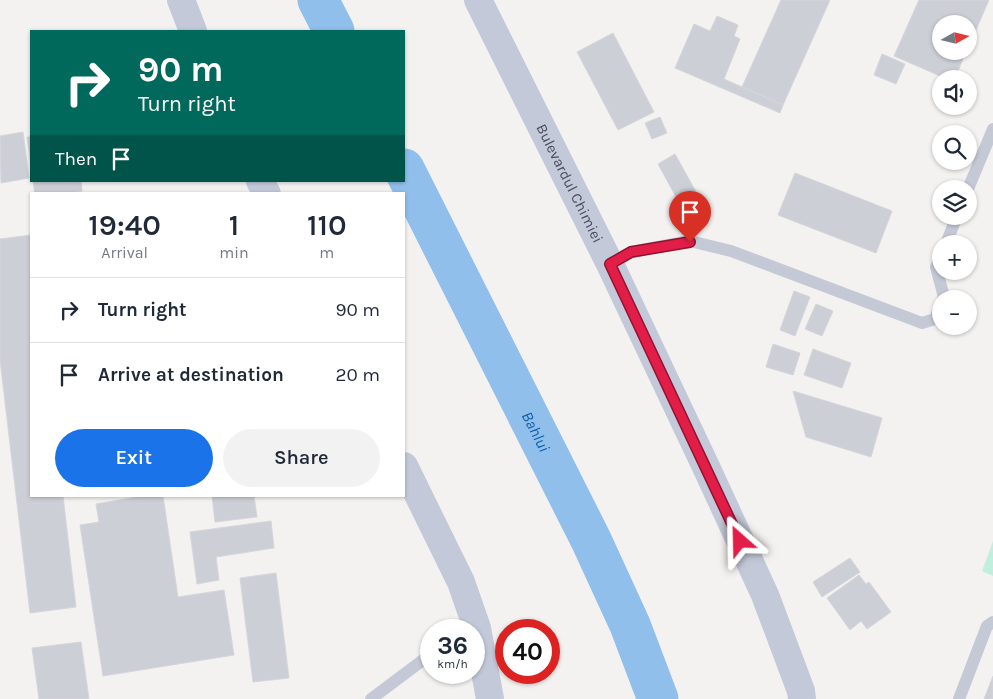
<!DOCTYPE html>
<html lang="en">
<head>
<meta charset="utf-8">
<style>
	body { margin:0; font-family:Karla,sans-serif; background:#f2f2f3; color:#1f2937; height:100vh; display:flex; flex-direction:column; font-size:19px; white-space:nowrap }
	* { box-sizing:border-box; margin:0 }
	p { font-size:16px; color:#747a83 }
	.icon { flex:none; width:28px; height:28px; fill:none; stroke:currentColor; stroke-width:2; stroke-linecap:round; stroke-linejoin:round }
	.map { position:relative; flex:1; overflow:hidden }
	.sheet { position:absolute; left:30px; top:192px; width:375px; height:305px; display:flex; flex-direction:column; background:#fff; border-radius:0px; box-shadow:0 1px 4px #0004 }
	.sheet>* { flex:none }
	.hud { position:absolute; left:30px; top:30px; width:375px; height:152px; border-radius:0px; box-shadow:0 1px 4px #0004; background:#00695c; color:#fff; overflow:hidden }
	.needle { width:32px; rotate:82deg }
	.fabs { position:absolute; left:932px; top:15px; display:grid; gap:10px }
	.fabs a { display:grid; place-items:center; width:45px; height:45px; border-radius:50%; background:#fff; box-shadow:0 1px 4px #0004; font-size:25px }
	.speed { position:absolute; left:420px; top:619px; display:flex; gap:10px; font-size:25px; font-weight:700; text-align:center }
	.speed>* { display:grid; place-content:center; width:65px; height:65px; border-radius:50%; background:#fff; box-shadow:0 1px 4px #0004; line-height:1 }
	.speed small { font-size:12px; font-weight:400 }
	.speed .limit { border:8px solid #d22; background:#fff; color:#111 }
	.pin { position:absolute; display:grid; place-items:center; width:42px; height:42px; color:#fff; margin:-51px -21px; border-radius:50% 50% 50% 0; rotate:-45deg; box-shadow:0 0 5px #0007 }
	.pin .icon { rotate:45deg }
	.me { position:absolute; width:55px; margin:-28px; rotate:335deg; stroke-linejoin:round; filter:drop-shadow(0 0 4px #0008) }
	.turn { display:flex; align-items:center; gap:18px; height:105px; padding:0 25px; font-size:22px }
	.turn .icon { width:65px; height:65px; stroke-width:2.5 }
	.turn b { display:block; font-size:35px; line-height:42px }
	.then { display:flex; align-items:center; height:48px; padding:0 25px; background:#0003; gap:10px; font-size:19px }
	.eta { display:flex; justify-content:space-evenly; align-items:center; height:85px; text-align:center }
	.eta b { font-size:30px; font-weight:600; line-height:35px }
	.cta { display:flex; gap:10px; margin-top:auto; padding:10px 25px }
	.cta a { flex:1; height:58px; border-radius:30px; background:#1a73e8; color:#fff; font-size:20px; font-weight:600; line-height:58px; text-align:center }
	.cta a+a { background:#f2f2f3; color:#1f2937 }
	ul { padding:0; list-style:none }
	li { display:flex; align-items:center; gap:15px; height:65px; padding:0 25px; border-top:1px solid #e0e1e3 }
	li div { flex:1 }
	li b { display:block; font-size:19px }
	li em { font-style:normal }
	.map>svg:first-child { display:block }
	.green { fill:#c1efdf }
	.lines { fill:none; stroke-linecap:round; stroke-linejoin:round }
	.river { stroke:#90bfeb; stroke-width:41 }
	.building { fill:#cdcfd6; stroke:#d5d5dc }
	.lane { stroke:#c5c9d5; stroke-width:12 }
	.secondary { stroke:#c4c9d9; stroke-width:28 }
	.route-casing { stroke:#92132f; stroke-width:12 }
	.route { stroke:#e11d48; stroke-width:9 }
	.labels { text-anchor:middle; stroke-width:4.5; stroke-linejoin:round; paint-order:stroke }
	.street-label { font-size:15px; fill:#494e5e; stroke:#fff }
	.water-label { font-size:16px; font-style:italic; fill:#1060ab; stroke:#fff }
</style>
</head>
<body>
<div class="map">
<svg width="993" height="699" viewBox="0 0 993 699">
	<rect width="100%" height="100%" fill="#f3f2f1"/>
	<path class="green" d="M993 541V576L982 571Z"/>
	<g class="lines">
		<g class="river">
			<path d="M318 0 334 31"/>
			<path id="s1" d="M404 169 591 540 630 625 658 699"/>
		</g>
	</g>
	<path class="building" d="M781 0H830L783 105 742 87Z
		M919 0H989L969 46V24H941V51H966L955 79H947L894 56Z
		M717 16 738 25 734 36 740 39 724 79 783 105 780 113 675 68 694 24 710 31Z
		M613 33 654 112 618 130 577 52Z
		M882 54 905 64 896 84 874 75Z
		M660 117 667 133 652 139 645 123Z
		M23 132 29 178 1 183 0 136Z
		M27 137H31V165Z
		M675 154 706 210 688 219 658 164Z
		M795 173 892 211 876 253 778 215Z
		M33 181H81L82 191 64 194H35Z
		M31 235V496H63L76 607 30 613 0 360V239Z
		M794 291 810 297 795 336 780 330Z
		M816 304 833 311 822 336 805 329Z
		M773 344 800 353 793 375 766 367Z
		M813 349 851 363 842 388 804 375Z
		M793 391 882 418 871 457 806 437Z
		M143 496H163L178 597 224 590 234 655 103 676 80 525 99 522 96 504Z
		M212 496H254L257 517 215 522Z
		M271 521 274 548 216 557 219 580 197 584 190 532Z
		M850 558 860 572 822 597 813 582Z
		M276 573 289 678 253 682 240 578Z
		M859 575 866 584 869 582 891 612 867 629 861 621 850 630 827 598Z
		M81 642 89 699H39L32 648Z
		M993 676V699H984Z"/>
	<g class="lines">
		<path class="lane" d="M968 189 993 129
			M946 244 957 216
			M941 255 936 267 944 297 943 299
			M610 264 631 252 690 241 731 251 922 323 935 319 941 304
			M371 699 431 654
			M959 699 987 626 993 622"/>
		<g class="secondary">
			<path d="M181 0 193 31"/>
			<path id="s2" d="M478 0 610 264 707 469 765 595 801 691 802 699"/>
			<path d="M260 181 267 194"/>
			<path d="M404 466 461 582 477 628 490 699"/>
		</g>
	</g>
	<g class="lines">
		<g class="route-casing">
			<path id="route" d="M690 242 631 252 610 264 740 541"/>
		</g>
		<use href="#route" class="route"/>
	</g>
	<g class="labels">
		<g class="street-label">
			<text dy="5" stroke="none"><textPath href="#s2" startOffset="205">Bulevardul Chimiei</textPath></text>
		</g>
		<g class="water-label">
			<text dy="6" stroke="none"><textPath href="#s1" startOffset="294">Bahlui</textPath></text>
		</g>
	</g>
</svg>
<div class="fabs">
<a><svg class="needle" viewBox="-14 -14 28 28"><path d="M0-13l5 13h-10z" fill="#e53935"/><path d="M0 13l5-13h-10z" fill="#747a83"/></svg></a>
<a><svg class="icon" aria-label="sound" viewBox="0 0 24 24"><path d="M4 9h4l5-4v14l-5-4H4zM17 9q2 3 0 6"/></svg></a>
<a><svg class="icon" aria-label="search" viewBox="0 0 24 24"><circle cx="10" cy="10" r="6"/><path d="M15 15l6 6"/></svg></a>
<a><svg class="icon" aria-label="layers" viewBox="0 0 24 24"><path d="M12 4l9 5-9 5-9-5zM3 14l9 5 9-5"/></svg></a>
<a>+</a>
<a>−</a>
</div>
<div class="speed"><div>36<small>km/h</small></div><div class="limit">40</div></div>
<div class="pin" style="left:690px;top:242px;background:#d93025"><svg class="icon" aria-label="arrive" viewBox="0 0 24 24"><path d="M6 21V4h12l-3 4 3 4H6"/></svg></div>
<svg class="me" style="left:740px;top:541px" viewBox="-20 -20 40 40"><path d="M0-17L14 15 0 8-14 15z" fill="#e11d48" stroke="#fff" stroke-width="4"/></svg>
<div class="hud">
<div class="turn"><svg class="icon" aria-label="right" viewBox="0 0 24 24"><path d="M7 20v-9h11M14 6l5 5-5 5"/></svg><div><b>90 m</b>Turn right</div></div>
<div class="then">Then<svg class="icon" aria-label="arrive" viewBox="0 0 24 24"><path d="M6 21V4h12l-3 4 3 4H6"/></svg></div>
</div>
<section class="sheet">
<div class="eta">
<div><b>19:40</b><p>Arrival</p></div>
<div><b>1</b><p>min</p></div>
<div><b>110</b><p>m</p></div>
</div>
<ul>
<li><svg class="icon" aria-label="right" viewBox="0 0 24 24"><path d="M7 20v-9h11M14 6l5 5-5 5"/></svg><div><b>Turn right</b></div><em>90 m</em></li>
<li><svg class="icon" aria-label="arrive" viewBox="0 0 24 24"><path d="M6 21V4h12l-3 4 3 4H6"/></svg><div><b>Arrive at destination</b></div><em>20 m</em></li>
</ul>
<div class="cta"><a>Exit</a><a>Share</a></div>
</section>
</div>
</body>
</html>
